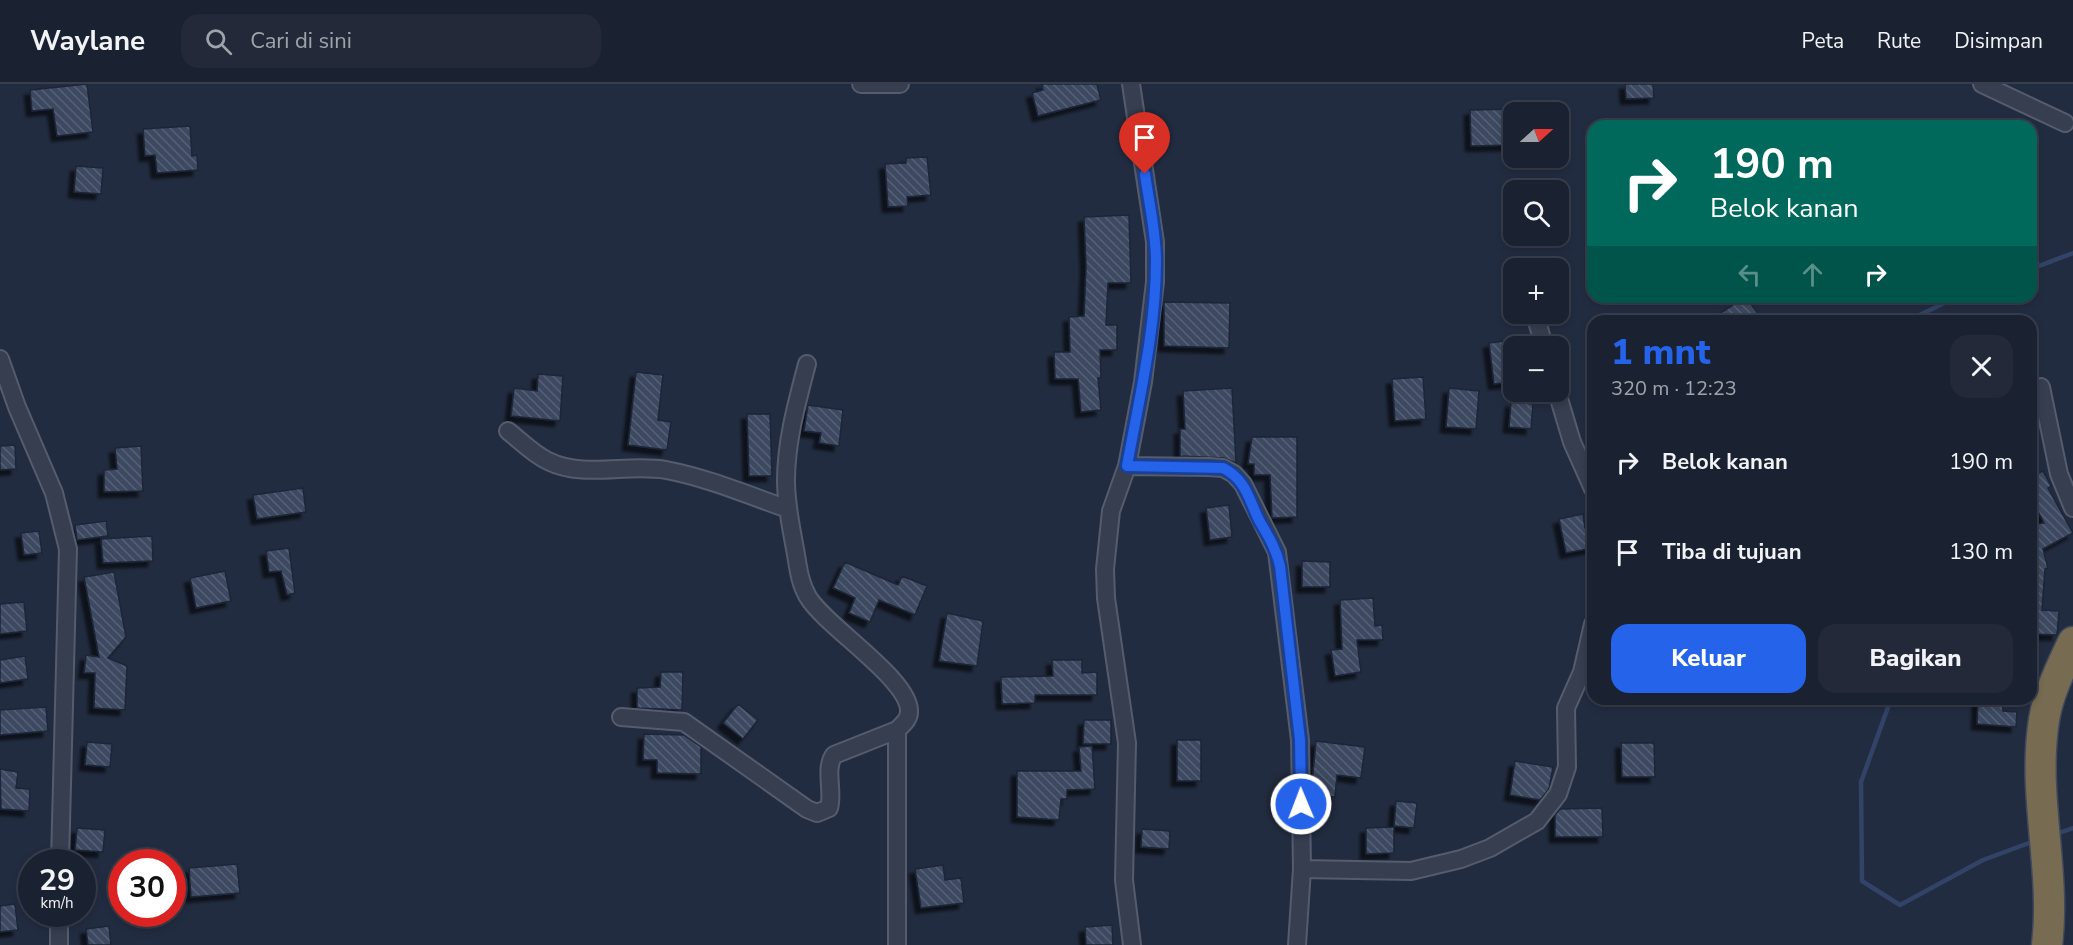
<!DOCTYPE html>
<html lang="id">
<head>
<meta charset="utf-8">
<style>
	body { margin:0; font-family:"Nunito Sans",sans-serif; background:#232938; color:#f1f3f6; height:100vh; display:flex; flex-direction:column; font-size:22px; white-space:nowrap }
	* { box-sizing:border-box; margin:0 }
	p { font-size:20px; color:#9fa3ab }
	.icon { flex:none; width:33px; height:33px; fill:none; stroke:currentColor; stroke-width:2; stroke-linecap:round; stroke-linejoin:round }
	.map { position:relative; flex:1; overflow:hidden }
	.side { position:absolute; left:1587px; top:231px; width:450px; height:390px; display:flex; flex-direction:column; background:#1a2130; border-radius:18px; box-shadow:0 3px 9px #0003,0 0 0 2px #383e4c }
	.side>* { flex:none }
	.guide { position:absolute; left:1587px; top:36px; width:450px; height:183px; border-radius:18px; box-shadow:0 3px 9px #0003,0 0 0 2px #383e4c; background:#00695c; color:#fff; overflow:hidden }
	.needle { width:39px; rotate:69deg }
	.controls { position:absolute; left:1503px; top:18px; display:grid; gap:12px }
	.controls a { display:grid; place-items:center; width:66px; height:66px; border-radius:12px; background:#1a2130; box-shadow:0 3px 9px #0003,0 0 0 2px #383e4c; font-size:30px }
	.speed { position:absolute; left:18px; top:765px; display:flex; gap:12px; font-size:30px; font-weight:700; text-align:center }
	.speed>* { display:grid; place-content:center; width:78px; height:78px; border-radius:50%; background:#1a2130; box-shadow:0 3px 9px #0003,0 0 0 2px #383e4c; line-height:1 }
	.speed small { font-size:15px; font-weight:400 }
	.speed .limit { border:9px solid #d22; background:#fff; color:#111 }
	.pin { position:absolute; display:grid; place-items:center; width:51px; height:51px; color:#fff; margin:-62px -26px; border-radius:50% 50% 50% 0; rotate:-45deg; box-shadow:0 0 6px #0007 }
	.pin .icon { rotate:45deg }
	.me { position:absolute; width:66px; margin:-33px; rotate:359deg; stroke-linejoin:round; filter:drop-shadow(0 0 4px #0008) }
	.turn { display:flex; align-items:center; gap:21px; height:126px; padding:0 24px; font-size:27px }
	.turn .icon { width:78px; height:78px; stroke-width:2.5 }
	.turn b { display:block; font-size:42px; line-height:51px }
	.lanes { display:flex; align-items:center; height:57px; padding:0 24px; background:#0003; justify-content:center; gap:30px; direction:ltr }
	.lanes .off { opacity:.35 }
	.round { display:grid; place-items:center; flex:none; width:63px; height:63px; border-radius:18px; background:#232938 }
	.headline { display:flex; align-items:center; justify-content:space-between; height:102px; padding:0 24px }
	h1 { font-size:36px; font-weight:800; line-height:45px; color:#2563eb }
	.button { display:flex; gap:12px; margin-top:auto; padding:12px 24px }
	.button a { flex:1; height:69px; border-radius:18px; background:#2563eb; color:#fff; font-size:24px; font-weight:800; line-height:69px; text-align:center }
	.button a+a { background:#232938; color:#f1f3f6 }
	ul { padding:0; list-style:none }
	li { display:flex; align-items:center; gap:18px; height:90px; padding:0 24px }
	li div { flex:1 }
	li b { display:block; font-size:22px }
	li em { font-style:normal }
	header { display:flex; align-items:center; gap:36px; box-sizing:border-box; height:84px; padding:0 30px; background:#1a2130; border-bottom:2px solid #383e4c }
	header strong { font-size:28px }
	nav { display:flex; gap:33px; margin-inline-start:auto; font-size:21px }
	.search { width:420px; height:54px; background:#232938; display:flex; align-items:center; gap:15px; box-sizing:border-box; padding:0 21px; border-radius:18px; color:#9fa3ab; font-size:22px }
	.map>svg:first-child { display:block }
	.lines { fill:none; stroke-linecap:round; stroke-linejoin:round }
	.stream { stroke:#324367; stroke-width:4.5 }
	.building { fill:url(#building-back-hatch); stroke:#1d2537; stroke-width:1.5; filter:url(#shadow) }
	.street-casing { stroke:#545c6e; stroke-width:20 }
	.highway-casing { stroke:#41495b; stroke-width:33 }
	.street { stroke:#363e50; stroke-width:16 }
	.highway { stroke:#776c52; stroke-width:30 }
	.route-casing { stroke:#184099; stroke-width:15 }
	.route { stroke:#2563eb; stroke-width:10 }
</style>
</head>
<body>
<header>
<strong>Waylane</strong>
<div class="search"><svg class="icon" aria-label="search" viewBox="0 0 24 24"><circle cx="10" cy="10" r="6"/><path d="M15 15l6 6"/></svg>Cari di sini</div>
<nav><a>Peta</a><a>Rute</a><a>Disimpan</a></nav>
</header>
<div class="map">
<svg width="2073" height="861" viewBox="0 0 2073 861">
	<defs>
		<pattern id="building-back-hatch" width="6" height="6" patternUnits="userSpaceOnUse" patternTransform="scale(1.5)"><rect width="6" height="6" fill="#3d4861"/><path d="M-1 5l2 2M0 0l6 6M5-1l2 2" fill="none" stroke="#576076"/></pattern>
		<filter id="shadow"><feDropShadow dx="-5.5" dy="5.5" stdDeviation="1.5" flood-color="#0009"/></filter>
	</defs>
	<rect width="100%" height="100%" fill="#222c40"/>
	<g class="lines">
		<path class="stream" d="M2031 185 2073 169
			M1907 237 1957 213
			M1891 615 1861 698 1862 797 1900 821 1983 776 2034 757
			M2056 750 2073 744"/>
	</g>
	<path class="building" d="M87 0 93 48 57 52 53 25 32 27 30 6Z
		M1042 0H1097L1101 16 1038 32 1032 9 1043 6Z
		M1625 0H1653L1654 14 1626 15Z
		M1514 25V61L1471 62 1470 26Z
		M190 42 192 72 197 71 198 86 157 89 155 71 145 72 143 45Z
		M927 73 931 111 907 113 908 122 888 123 885 80 906 79V74Z
		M76 82 103 84 101 110 74 108Z
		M1129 131 1131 199H1108L1106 241H1117V266H1100L1101 294H1098L1101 326 1081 328 1078 295H1055L1054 268H1070L1069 233 1084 232 1086 182 1084 133Z
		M1745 213 1761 233 1754 237H1709Z
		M1164 218 1230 219 1229 264 1164 262Z
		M1505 257 1507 273H1514V298L1494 300 1489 259Z
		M636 288 663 291 658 336 671 338 667 366 628 361Z
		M538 290 563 292 560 337 511 332 514 304 537 307Z
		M1423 293 1426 335 1395 337 1392 295Z
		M1232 304 1236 379 1224 374 1180 372V345H1185L1183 307Z
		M1449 304 1479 307 1476 345 1446 343Z
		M1511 318 1533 320 1531 345 1509 343Z
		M808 321 843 326 839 362 819 359 821 349 804 347Z
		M747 330H770L772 392H749Z
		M1252 353H1297V433L1272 434 1270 391H1254V380H1248Z
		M15 361 16 385 0 386V362Z
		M141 362 143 407 104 408V386L117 385 115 364Z
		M2043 387 2051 402 2048 404 2073 449 2043 465 2048 484 2045 485 2042 526 2059 527 2057 551 2031 550V434H2036L2037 440 2044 439 2031 414V392Z
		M303 404 306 428 257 435 253 411Z
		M1229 421 1232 453 1210 456 1206 424Z
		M1583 430 1585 444 1593 443V464L1566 469 1559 435Z
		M106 437 108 452 77 456 75 441Z
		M39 447 42 469 24 471 21 449Z
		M152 452 153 477 103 479 101 455Z
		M289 464 295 509 287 511 281 487 269 488 266 467Z
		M1302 477 1330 478V503H1302Z
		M845 478 898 501 902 492 927 502 915 531 879 516 870 538 849 529 855 514 833 504Z
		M225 487 231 517 196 524 190 494Z
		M114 488 126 553 108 574 127 582 125 626 94 624 95 589H84L86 571 99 573 84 493Z
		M1373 514 1375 542 1382 541 1383 556H1357L1361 588 1335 592 1331 566 1342 565 1340 516Z
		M24 518 27 547 0 550V520Z
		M947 529 983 537 977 582 939 577Z
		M25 572 28 595 0 599V576Z
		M1052 576H1082V589L1097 588V611H1035V619L1002 620 1001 593 1053 592Z
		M661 588H683L682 626 637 624V604L660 603Z
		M1978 615H2002L2003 627 2017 628 2016 643 1977 640Z
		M738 620 758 636 743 655 723 639Z
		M46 623 48 647 0 651V626Z
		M1084 636H1111V660H1083Z
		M644 650 684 651 701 663V690L657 689V676H643Z
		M1177 656H1201V697H1177Z
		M1316 657 1365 663 1361 694 1337 691 1335 713 1311 710Z
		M87 658 112 660 110 683 85 681Z
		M1621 659H1654L1655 693H1622Z
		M1092 662 1095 705 1067 706V715H1061L1059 736 1017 733V687H1081L1079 663Z
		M1515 677 1553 683 1549 705 1540 716 1510 711Z
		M0 685 18 688 16 704 30 705 29 727 1 725Z
		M1396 717 1417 719 1414 744 1394 742Z
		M1602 724 1603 753H1555V731L1560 725Z
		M1394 743V769L1366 770V744Z
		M77 744 105 746 103 768 75 766Z
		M1142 745 1170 747 1169 765 1141 763Z
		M237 780 240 809 191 813 189 784Z
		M943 781 945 796 961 794 964 819 921 824 915 785Z
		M15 820 18 846 0 848V822Z
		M1112 841 1113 861H1086L1085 843Z
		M109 842 111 861H88L86 845Z"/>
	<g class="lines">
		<g class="street-casing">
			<path id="street" d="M861 0H900
				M1131 0 1155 158V198L1143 298 1127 382 1111 427 1105 485 1106 514 1127 659 1124 796 1132 861
				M1982 0 2065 39
				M1535 230 1544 262
				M0 275 17 323 54 409 68 465 60 778
				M2041 303 2059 390 2073 424
				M1557 308 1572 358 1593 405
				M508 347C521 357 533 370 548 377 584 395 628 379 666 386 708 394 748 411 788 425
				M1127 382 1209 383 1223 384 1234 390 1243 400 1277 468 1300 656 1302 785 1297 861
				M621 633 684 638 807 725 817 729 829 724C834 708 824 685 834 671L897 646C902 641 909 636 909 628 911 596 826 543 808 513 799 498 798 481 795 465 791 443 786 420 786 397 786 357 797 318 807 280
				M897 646V861
				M1302 785 1411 787 1461 775 1490 764 1537 737 1558 710 1567 683 1566 624 1582 588 1593 540
				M59 861V830"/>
		</g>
		<g class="highway-casing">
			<path id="highway" d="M2047 861C2056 786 2032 711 2044 636 2048 609 2062 582 2073 558"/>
		</g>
		<use href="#street" class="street"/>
		<use href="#highway" class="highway"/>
	</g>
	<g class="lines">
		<g class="route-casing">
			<path id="route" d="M1145 90C1149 119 1156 148 1156 177 1156 246 1139 315 1127 382L1223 384C1247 396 1249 417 1260 438 1269 453 1276 465 1280 482L1300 656 1301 720"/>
		</g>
		<use href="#route" class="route"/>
	</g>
</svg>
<div class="controls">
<a><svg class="needle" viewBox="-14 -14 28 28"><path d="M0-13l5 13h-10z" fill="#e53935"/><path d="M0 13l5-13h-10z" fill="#9fa3ab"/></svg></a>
<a><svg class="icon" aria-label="search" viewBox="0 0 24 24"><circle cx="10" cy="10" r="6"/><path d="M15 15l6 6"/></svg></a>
<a>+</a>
<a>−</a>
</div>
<div class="speed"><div>29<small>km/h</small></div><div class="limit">30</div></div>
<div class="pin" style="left:1145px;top:90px;background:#d93025"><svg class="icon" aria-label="arrive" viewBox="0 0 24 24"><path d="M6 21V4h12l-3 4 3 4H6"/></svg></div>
<svg class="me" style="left:1301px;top:720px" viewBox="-20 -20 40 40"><circle r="17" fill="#2563eb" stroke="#fff" stroke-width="3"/><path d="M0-11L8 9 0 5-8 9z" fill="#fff"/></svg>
<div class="guide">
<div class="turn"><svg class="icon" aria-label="right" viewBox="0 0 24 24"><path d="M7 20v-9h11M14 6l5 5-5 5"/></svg><div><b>190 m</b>Belok kanan</div></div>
<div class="lanes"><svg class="icon off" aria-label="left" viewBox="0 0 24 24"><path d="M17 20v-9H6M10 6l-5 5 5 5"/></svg><svg class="icon off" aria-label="ahead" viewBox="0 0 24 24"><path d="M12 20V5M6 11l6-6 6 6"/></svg><svg class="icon" aria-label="right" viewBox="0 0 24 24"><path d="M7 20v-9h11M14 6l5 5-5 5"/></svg></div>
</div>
<section class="side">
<div class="headline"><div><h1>1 mnt</h1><p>320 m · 12:23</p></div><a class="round"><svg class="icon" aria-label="close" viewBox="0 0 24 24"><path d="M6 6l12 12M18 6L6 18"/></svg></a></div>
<ul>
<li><svg class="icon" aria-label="right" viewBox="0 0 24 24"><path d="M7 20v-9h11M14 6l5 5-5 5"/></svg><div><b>Belok kanan</b></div><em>190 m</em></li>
<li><svg class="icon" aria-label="arrive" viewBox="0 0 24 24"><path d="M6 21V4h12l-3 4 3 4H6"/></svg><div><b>Tiba di tujuan</b></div><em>130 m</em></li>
</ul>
<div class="button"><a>Keluar</a><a>Bagikan</a></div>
</section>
</div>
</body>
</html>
